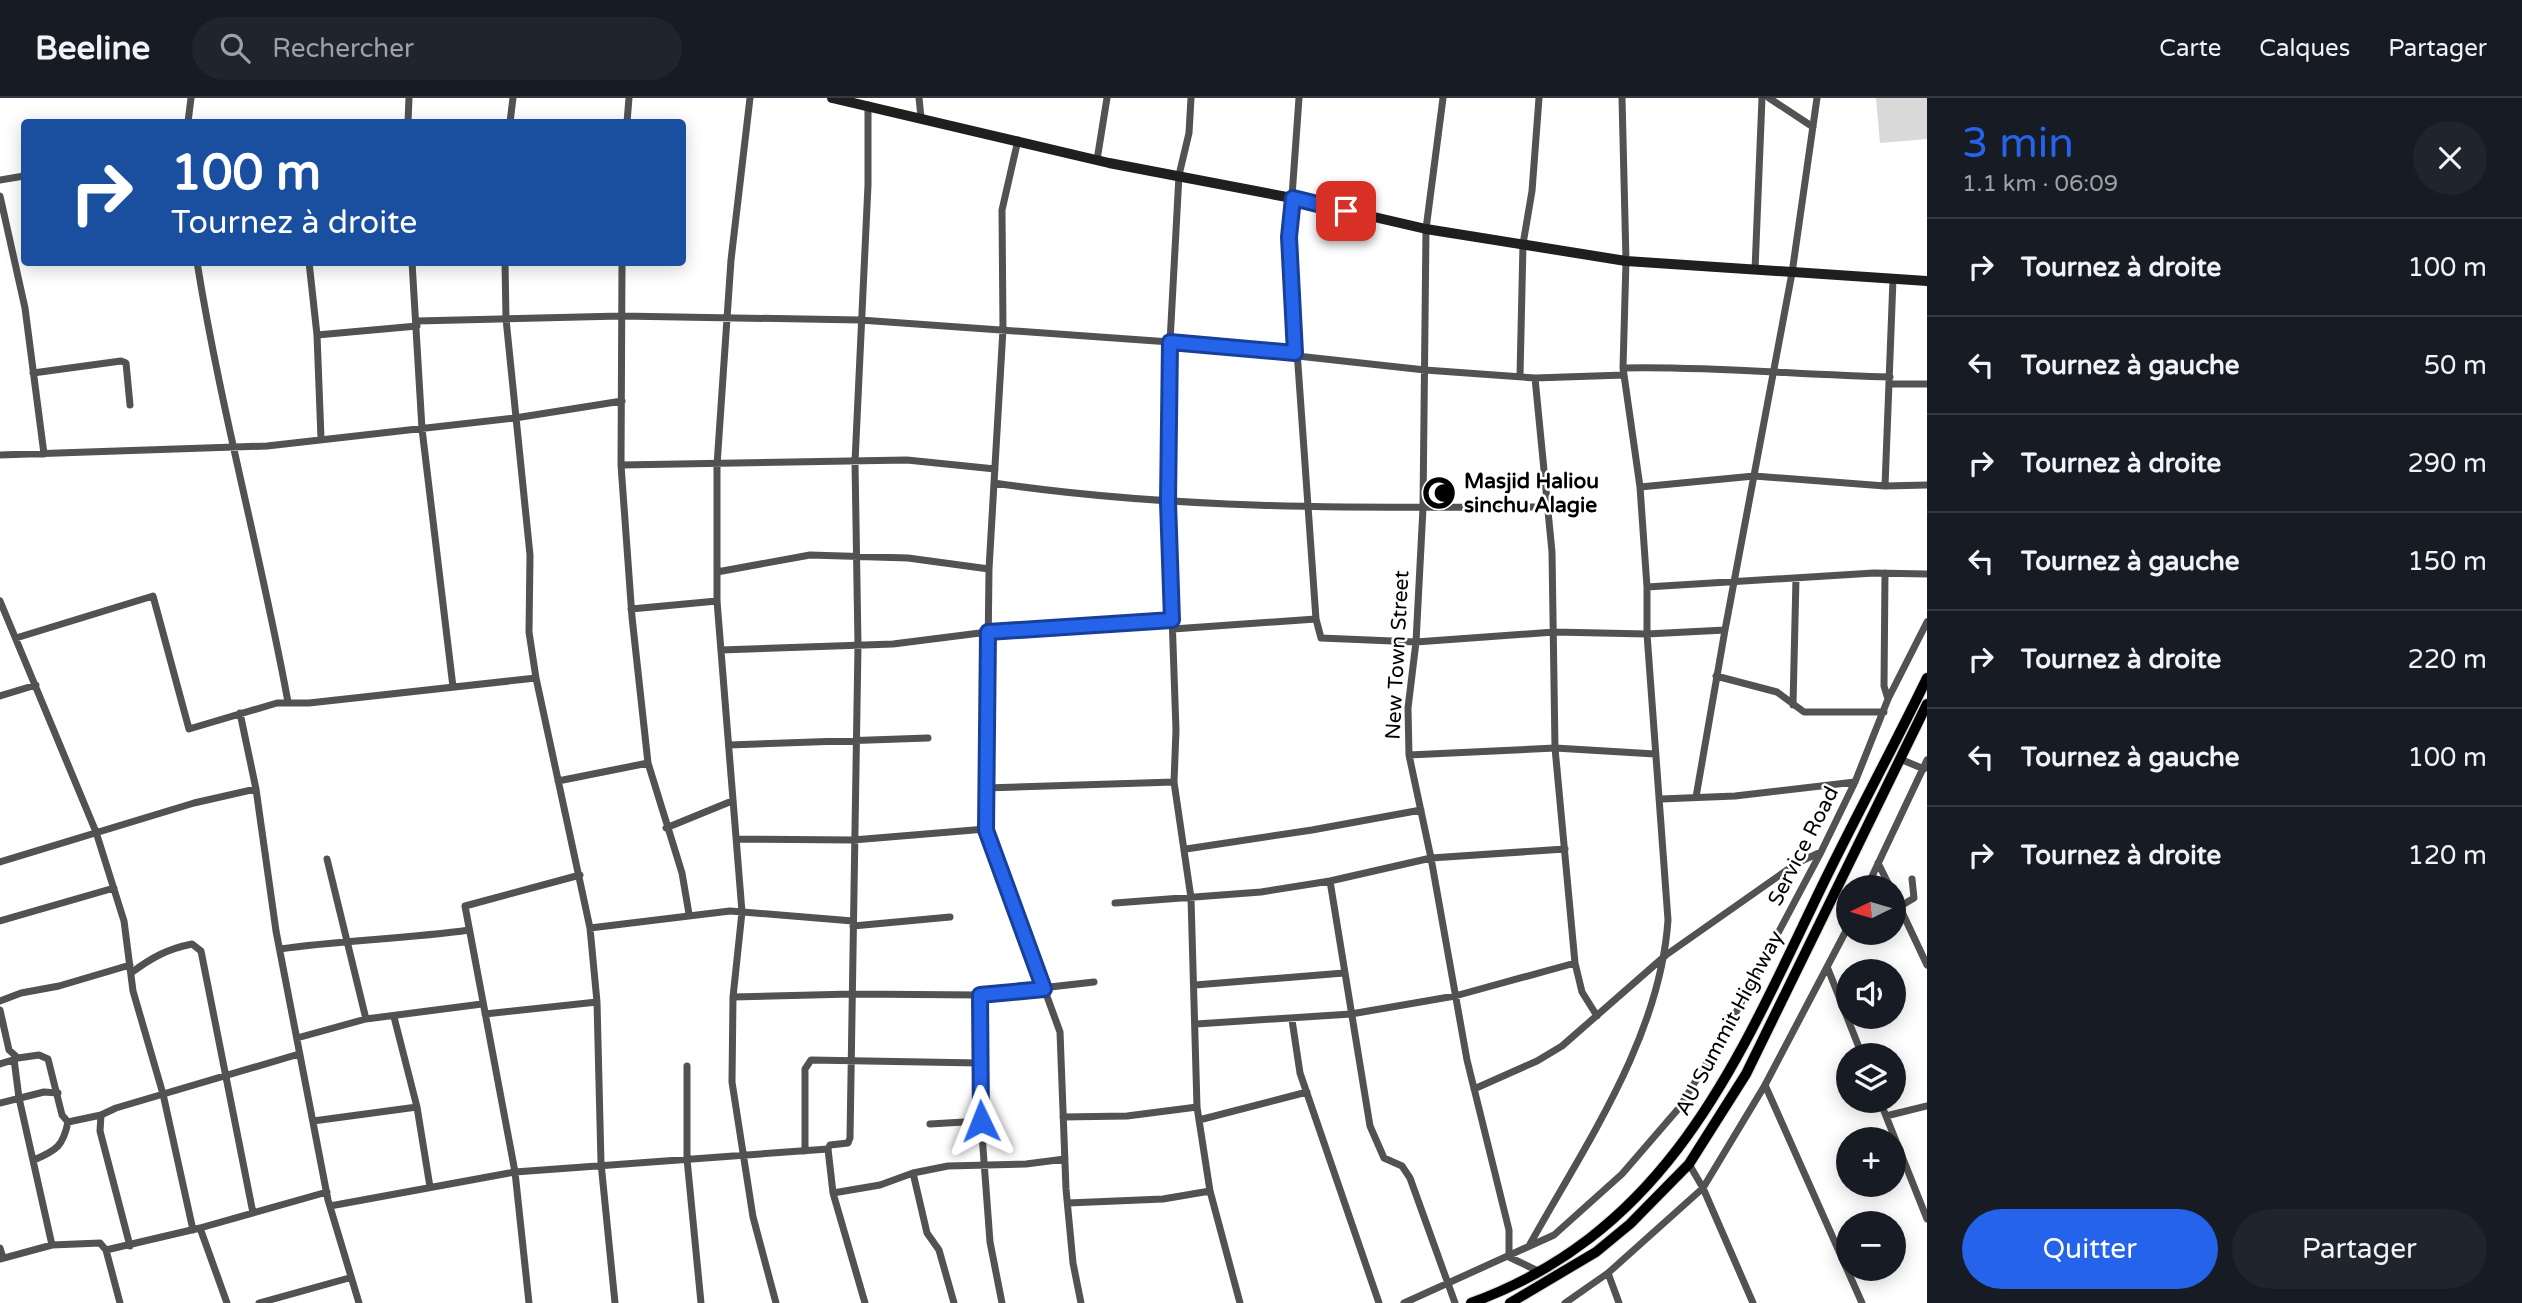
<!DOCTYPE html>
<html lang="fr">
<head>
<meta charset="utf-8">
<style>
	body { margin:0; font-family:"Varela Round",sans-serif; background:#20242c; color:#f1f3f6; height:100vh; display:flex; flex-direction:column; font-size:26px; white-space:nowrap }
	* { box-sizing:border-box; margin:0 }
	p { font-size:23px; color:#9ea1a6 }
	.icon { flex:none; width:38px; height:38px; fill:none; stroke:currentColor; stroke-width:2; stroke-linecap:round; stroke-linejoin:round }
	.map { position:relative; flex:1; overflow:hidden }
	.side { display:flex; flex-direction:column; background:#171b24; width:595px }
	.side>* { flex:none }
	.banner { position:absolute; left:21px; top:21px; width:665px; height:147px; border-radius:7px; box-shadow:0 4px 18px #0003; background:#1a4fa0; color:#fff; overflow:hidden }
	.needle { width:46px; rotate:265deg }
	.fabs { position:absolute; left:1836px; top:777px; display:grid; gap:14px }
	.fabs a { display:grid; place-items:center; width:70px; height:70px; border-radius:50%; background:#171b24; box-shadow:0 4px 18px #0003; font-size:35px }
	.pin { position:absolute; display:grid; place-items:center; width:60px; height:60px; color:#fff; margin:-30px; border-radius:14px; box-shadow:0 4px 10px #0006 }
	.me { position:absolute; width:77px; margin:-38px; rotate:358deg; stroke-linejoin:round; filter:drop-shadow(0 0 5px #0008) }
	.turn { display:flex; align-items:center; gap:24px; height:147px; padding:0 35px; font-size:32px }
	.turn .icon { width:91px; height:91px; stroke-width:2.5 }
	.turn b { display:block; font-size:49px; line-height:60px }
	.round { display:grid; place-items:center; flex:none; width:74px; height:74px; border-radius:37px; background:#20242c }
	.overview { display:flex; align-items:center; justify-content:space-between; height:119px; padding:0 35px }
	h1 { font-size:42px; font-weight:600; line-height:52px; color:#2563eb }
	.action { display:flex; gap:14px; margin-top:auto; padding:14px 35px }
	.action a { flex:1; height:80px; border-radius:42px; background:#2563eb; color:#fff; font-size:28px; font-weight:600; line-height:80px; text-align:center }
	.action a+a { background:#20242c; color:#f1f3f6 }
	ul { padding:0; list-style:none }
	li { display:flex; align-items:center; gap:21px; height:98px; padding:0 35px; border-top:2px solid #363941 }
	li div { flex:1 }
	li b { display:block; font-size:26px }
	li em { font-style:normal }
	header { display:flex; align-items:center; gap:42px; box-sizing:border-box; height:98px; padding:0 35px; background:#171b24; border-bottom:2px solid #363941 }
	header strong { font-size:33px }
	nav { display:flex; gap:38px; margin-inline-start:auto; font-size:24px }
	.search { width:490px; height:63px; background:#20242c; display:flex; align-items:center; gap:18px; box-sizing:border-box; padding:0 24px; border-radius:38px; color:#9ea1a6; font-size:26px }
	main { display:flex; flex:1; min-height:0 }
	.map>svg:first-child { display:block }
	.green { fill:#d9d9d9 }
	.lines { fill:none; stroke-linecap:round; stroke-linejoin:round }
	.primary-casing { stroke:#dbdbdb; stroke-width:12 }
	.street { stroke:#525252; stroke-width:7 }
	.secondary { stroke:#1f1f1f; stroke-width:10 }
	.primary { stroke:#000; stroke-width:10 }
	.route-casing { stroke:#184099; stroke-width:18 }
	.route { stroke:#2563eb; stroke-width:12 }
	.labels { text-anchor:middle; stroke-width:5; stroke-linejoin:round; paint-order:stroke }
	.poi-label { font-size:21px; font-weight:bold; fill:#000; stroke:#fff; text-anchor:start }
	.street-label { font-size:21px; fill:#000; stroke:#fff }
</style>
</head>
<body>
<header>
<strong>Beeline</strong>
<div class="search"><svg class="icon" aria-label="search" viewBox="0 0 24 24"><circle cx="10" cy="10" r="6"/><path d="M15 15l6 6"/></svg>Rechercher</div>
<nav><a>Carte</a><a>Calques</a><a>Partager</a></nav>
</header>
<main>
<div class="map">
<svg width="1927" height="1205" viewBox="0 0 1927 1205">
	<rect width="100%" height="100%" fill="#fff"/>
	<path class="green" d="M1876 0H1927V41L1880 45Z"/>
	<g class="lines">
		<g class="primary-casing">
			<path id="primary" d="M1471 1205C1670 1132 1737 964 1822 788 1856 718 1893 650 1927 580
				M1510 1205 1596 1154 1630 1126 1689 1066 1746 976 1927 606"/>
		</g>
		<path class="street" d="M750 0 731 162 717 367V503L742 814 733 899 732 984 753 1119 776 1205
			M919 0 921 19
			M1191 0 1189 35 1179 77 1170 244 1168 403 1176 632 1174 684 1191 800 1197 1009 1210 1093 1240 1205
			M1299 0 1289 140 1316 521 1321 540 1416 544 1554 534 1647 536 1725 532 1792 175 1817 0
			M1443 0 1426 131 1423 410 1416 544 1408 610 1409 657 1431 760 1467 962 1509 1132V1159L1538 1173
			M1769 0 1813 29
			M188 24 191 0
			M408 24 409 0
			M510 24 513 0
			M627 24 629 0
			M1018 42 1002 112 1003 231 989 471 986 731 1060 934 1066 1091 1073 1165 1081 1205
			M1097 62 1107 0
			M0 82 24 78
			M0 98 25 210 44 356
			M197 164C221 313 261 457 288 604
			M309 164 317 237 321 340
			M412 164 422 331 453 589
			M505 164 506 221 530 457 529 534 536 580 590 830 597 904 601 1065 615 1205
			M622 164 621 367 632 519 648 665 682 775 689 816
			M1755 172 1762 0
			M417 223 621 218 860 222 1170 244 1425 272 1535 280 1624 277
			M317 237 417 228
			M1623 270C1712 268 1800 277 1890 279
			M33 275 121 263 126 265 130 307
			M1520 278 1523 146 1532 93 1539 0
			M1535 280 1552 454 1555 650 1575 865 1582 894 1597 918
			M1889 286H1927
			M0 357 267 348 515 320 622 303
			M621 367 907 362 995 371
			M994 385C1177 412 1362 410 1546 409
			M1885 388 1893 181
			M1640 389 1754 378 1885 388 1927 387
			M717 474 810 457 908 460 989 471
			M1885 475 1884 588 1888 601
			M1647 489 1874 475 1927 476
			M0 503 96 734 124 823 133 893 163 996 193 1132
			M631 511 717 503
			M1173 531 1316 521
			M16 540 153 498 189 631 277 605H309L536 580
			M721 552 893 546 988 534 1172 521
			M1716 578 1777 594 1804 614H1884
			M0 598 36 587
			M1793 607 1796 480
			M240 615 256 691 276 833 328 1102 359 1205
			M729 647 928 640
			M1409 657 1555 650 1655 656
			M1900 661 1924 671
			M558 683 648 665
			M985 690 1174 684
			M1696 699 1725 532
			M1661 701 1735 698 1855 684
			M666 730 732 703
			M737 741 853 742 986 731
			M1186 751 1312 732 1421 712
			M327 761 366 921
			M0 764 194 705 256 691
			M1878 765 1890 789
			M1330 783 1370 1028 1384 1060 1402 1068 1410 1080 1455 1205
			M1867 789 1927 662
			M1894 797 1927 867
			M1115 805 1261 794 1330 783 1431 760 1565 751
			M1899 809 1914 800 1912 781
			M0 823 114 790
			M853 828 950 819
			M590 830 730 813 853 823
			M280 851C343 842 406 841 469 832
			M1828 871 1862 957
			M131 875C151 860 167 851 192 846L201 853 253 1115
			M1195 887 1344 875
			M980 897 981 1023 990 1144 1002 1205
			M733 899 852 896 980 897 1094 884
			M0 903 21 895 59 888 130 867
			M0 912 9 952 18 960 39 957 48 961 62 1017 68 1024C63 1048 57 1052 34 1062
			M485 916 597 904
			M394 919 417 1009 430 1089
			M1292 922 1300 975 1379 1205
			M1196 926 1351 916 1455 898 1575 865
			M297 940 366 921 482 906
			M14 961 19 1000 52 1147
			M0 966 16 961
			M687 968V1061L701 1205
			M1765 987 1862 1205
			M1474 991 1537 963 1562 948 1666 857 1797 765 1821 754
			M1880 1003 1927 1121
			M0 1005 44 994 58 995
			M101 1017 100 1033 130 1148
			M1886 1018 1927 1008
			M1063 1019 1127 1018 1197 1009
			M1199 1022 1307 994
			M313 1023 417 1009
			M68 1024 101 1017 116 1010 299 956
			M930 1026 981 1023
			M805 1053V971L811 962 979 965
			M1689 1066 1703 1090 1753 1205
			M913 1075 927 1135 939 1152 954 1205
			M833 1095 880 1087 913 1075 948 1068 1026 1066 1065 1061
			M1068 1105 1163 1101 1210 1093
			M330 1108 515 1074 828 1051
			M200 1130 227 1205
			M1529 1148C1585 1047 1660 940 1668 822L1647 536V489L1640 389 1623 270 1626 163 1622 0
			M0 1150 3 1160
			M106 1152 200 1130 327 1094
			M0 1161 52 1147 100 1145 106 1152 120 1205
			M1608 1175 1619 1205
			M259 1205 349 1180
			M529 1205 515 1074 465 808 580 777
			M865 1205 833 1095 828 1051 830 1047 848 1045 850 1040 858 547 855 364 868 87V7
			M1404 1205 1554 1137 1622 1076 1679 1010 1724 937 1821 754 1855 684 1888 601 1927 524
			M1565 1205 1608 1175 1703 1090 1765 987 1848 829"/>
		<path class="secondary" d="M832 0 1109 65 1292 100 1426 131 1626 163 1927 183"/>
		<use href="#primary" class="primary"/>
	</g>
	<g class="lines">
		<g class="route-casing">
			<path id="route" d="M981 1023 980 897 1044 891 986 732 988 534 1172 522 1168 404 1170 244 1295 255 1289 139 1293 100 1346 113"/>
		</g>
		<use href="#route" class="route"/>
	</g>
	<defs>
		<g id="mosque-disc" transform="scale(1.75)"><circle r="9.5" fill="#000" stroke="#fff"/><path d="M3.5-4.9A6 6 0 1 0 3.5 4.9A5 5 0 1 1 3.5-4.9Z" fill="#fff"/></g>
	</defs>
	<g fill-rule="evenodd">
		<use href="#mosque-disc" x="1439" y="395"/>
	</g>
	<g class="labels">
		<g class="poi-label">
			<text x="1464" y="390">Masjid Haliou<tspan x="1464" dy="24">sinchu Alagie</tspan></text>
		</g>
		<g class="street-label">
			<text transform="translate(1397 557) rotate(-87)" y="7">New Town Street</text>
			<text transform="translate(1803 748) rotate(-63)" y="7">Service Road</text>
			<text transform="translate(1729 925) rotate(-62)" y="7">AU Summit Highway</text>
		</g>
	</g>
</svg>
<div class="fabs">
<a><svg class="needle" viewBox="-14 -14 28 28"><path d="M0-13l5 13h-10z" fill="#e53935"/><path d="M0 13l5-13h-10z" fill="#9ea1a6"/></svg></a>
<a><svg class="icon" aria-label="sound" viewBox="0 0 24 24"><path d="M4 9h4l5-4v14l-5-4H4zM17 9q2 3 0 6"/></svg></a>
<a><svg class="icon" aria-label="layers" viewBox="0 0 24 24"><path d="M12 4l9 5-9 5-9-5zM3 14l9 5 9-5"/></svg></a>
<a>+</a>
<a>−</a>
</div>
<div class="pin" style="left:1346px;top:113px;background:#d93025"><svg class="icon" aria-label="arrive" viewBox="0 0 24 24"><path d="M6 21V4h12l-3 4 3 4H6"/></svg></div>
<svg class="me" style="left:981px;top:1023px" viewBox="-20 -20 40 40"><path d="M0-17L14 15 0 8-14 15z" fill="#2563eb" stroke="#fff" stroke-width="4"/></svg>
<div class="banner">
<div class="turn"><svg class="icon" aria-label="right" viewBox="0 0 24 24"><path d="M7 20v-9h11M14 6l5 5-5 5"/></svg><div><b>100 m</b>Tournez à droite</div></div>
</div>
</div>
<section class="side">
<div class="overview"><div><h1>3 min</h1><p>1.1 km · 06:09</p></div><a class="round"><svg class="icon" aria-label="close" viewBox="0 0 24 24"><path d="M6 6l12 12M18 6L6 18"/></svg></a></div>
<ul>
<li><svg class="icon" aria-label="right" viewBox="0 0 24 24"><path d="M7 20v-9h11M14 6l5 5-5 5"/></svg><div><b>Tournez à droite</b></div><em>100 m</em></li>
<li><svg class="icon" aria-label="left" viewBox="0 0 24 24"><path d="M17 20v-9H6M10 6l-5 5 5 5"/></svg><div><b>Tournez à gauche</b></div><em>50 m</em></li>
<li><svg class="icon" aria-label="right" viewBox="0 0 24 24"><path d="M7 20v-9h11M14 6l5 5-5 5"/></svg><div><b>Tournez à droite</b></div><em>290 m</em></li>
<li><svg class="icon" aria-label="left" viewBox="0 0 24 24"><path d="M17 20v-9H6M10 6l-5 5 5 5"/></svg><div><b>Tournez à gauche</b></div><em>150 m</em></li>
<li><svg class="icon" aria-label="right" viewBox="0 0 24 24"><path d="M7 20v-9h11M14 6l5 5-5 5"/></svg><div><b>Tournez à droite</b></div><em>220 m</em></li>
<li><svg class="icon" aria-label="left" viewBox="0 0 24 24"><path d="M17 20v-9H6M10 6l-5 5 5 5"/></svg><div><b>Tournez à gauche</b></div><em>100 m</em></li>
<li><svg class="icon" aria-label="right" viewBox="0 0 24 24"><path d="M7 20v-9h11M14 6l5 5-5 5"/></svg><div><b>Tournez à droite</b></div><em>120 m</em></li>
</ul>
<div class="action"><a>Quitter</a><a>Partager</a></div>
</section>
</main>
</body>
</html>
